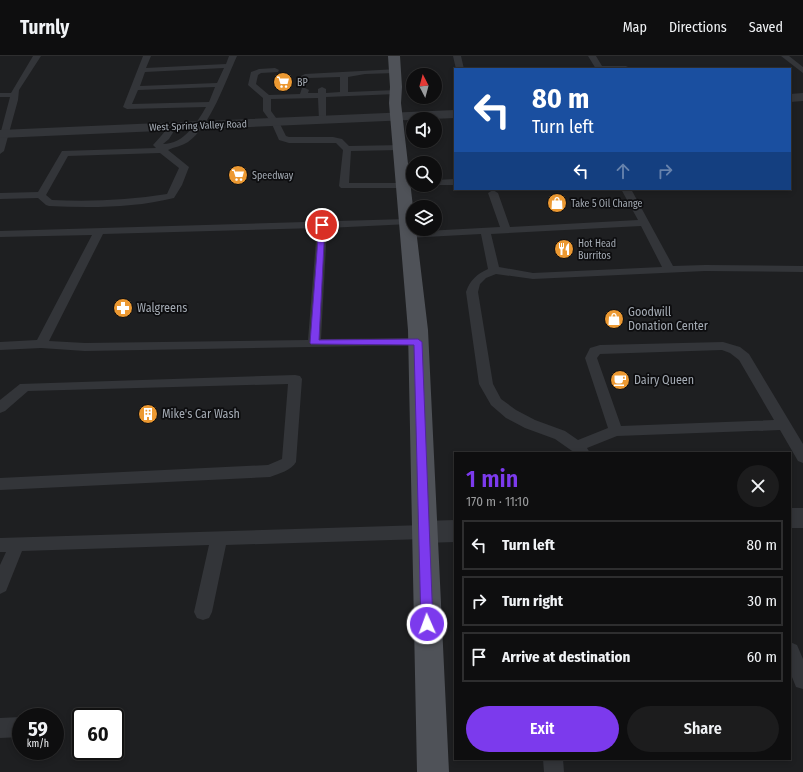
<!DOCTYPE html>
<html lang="en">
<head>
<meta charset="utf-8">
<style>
	body { margin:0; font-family:"Fira Sans Condensed",sans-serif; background:#1c1c1d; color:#f1f3f6; height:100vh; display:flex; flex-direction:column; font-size:15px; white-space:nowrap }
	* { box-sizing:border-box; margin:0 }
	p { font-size:13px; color:#9b9c9e }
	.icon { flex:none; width:22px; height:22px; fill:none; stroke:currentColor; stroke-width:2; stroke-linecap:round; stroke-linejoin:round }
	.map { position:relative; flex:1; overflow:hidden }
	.details { position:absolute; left:454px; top:396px; width:337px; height:308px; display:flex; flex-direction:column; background:#0e0e0f; border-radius:0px; box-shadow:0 2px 6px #0003,0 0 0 1px #2e2e2f }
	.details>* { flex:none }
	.top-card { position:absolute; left:454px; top:12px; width:337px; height:122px; border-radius:0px; box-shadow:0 2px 6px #0003,0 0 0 1px #2e2e2f; background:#1a4fa0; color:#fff; overflow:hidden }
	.needle { width:26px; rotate:354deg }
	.controls { position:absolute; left:406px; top:12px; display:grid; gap:8px }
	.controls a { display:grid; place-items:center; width:36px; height:36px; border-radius:50%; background:#0e0e0f; box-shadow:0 2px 6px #0003,0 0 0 1px #2e2e2f; font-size:20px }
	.speed { position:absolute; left:12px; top:652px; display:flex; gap:8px; font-size:20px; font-weight:700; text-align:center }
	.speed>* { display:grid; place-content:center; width:52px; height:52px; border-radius:50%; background:#0e0e0f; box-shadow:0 2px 6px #0003,0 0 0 1px #2e2e2f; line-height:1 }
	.speed small { font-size:10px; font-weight:400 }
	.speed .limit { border:2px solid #111; border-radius:6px; background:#fff; color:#111 }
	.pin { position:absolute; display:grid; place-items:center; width:34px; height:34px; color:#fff; margin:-17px; border:2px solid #fff; border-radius:50%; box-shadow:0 1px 4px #0007 }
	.me { position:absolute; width:44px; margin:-22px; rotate:358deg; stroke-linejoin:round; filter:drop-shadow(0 0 3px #0008) }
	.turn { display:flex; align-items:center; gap:14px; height:84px; padding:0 12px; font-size:18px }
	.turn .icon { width:52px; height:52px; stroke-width:2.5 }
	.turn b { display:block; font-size:28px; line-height:34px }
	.lanes { display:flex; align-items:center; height:38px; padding:0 12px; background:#0003; justify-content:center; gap:20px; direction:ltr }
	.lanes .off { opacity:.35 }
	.round { display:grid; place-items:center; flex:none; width:42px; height:42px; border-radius:21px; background:#1c1c1d }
	.headline { display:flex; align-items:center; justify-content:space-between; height:68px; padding:0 12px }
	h1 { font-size:24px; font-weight:600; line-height:30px; color:#7c3aed }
	.primary-button { display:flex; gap:8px; margin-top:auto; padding:8px 12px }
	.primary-button a { flex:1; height:46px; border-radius:24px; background:#7c3aed; color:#fff; font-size:16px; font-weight:600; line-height:46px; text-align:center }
	.primary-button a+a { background:#1c1c1d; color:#f1f3f6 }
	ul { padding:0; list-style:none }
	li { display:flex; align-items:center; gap:12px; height:50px; margin:0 8px 6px; padding:0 4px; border:2px solid #2e2e2f; border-radius:0px }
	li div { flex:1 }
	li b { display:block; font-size:15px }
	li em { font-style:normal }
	header { display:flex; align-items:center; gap:24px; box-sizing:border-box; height:56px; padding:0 20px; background:#0e0e0f; border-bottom:1px solid #2e2e2f }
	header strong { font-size:19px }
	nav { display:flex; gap:22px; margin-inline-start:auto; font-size:14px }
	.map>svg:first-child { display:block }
	.built { fill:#1e1f21; fill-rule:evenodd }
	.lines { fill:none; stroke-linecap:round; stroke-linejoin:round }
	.service { fill:#333539; fill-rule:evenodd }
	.minor { fill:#333539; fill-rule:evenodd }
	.tertiary { fill:#333539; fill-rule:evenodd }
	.primary { fill:#4f5258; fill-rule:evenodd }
	.route { fill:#7c3aed; stroke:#51269a }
	.labels { text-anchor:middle; stroke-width:3.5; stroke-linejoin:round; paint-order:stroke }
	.far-poi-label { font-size:10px; fill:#a4abb4; stroke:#0d0d0f; text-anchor:start }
	.far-street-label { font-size:10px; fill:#a4abb4; stroke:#0d0d0f }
	.poi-label { font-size:12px; fill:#a4abb4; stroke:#0d0d0f; text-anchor:start }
</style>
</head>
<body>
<header>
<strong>Turnly</strong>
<nav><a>Map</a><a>Directions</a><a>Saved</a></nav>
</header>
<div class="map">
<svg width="803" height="716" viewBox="0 0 803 716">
	<rect width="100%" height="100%" fill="#121214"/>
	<path class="built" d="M0 0H803V716H0ZM455 13H790V133H455ZM413 19H435V41H413ZM413 63H435V85H413ZM413 107H435V129H413ZM413 151H435V173H413ZM455 397H790V703H455ZM21 661H55V695H21ZM81 661H115V695H81Z"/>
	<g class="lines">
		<path class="service" d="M33 0H41L19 34 18 44 4 95 0 98V79L10 41H0V37H11Z
			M143 0H151L146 12 226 8 229 0H237C226 24 210 71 188 86 182 90 174 91 168 94L189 111 182 129 174 142C134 152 90 152 49 150L46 149 38 142 0 143V137L38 136 62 95 156 92 153 89C159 82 165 76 170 68L173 67 177 70 169 83 163 88C184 88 197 67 206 51L127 53 123 51ZM224 12 217 27 140 30 145 16ZM215 31 209 46 132 48 138 34ZM160 97 179 112 167 138C129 144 91 146 52 144L46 139 68 100Z
			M453 0H461L464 13H456Z
			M588 0H596L602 10H626L630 12 596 13Z
			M781 0H789L803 11V17Z
			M275 12 279 14 278 16 261 17 258 19 256 28 269 39 300 38 302 32H305L309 34 308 37H318V33L322 31 326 33V37L340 36V21L309 22V27L305 29 301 27V20L305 18 398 13 399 15 395 17 365 18 348 21V36L396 34 400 36 396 38 326 41V66H323L319 64 318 42 271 43V55L279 66 286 80 289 81H333L342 83 349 90 403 89 404 91 400 94 351 95 349 127H404L409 130 407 132H341L339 130 343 94 336 87H289L279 84 271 66 263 55V42L248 29 251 16 259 13Z
			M455 123V129H432H435V124Z
			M621 133H631L673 210 705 209 803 210V216L705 215 533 223 496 218 486 222 480 228 478 236 493 328 501 343 516 354 535 364 565 375 578 384 608 372 585 302 590 292 600 289 723 286 740 291 749 298 803 388V407L798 405 780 374 617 380 587 392 590 397H575L555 383 525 372 506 362 491 349 479 328 466 236C470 224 477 218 488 213L481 178 407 182 402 179 407 176 500 171 488 137 493 134 498 137 510 171 638 164ZM641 170 662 211 533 217 499 211 491 178ZM722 294 730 297 739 304 774 364 621 370 597 302 600 298Z
			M406 163 411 166 410 168 327 172 321 283 418 282 422 283 424 286 422 289 85 295 41 292 0 294V286L37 284 92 179 0 181V175ZM317 172 308 284 85 287 49 285 103 178Z
			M295 319 300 320 302 323 296 406C292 414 278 418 270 421L0 434V422L268 409 282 403 288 328 28 335 5 355 0 357V344L20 328Z
			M424 469 430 471 432 476 430 481 424 483 226 489 212 556 209 562 203 564 197 562 194 556 209 489 22 495 6 535 0 538V509L6 496H0V482Z
			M790 586 797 589 803 603V633L796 631 790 616Z
			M21 661V681L0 682V662Z
			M543 703H563L564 716H544Z"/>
		<path class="minor" d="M790 452H803V472H790Z
			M455 464V486L424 487 415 483 411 476 415 469 424 465Z"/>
		<path class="tertiary" d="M803 37V45L790 46V38Z
			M455 54V62L0 82V74Z"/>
		<path class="primary" d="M388 0H400L402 31 401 47 413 151V173H416L428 274 449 716H417L408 274 389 47 390 31Z"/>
	</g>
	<path class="route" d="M322 167 325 169 319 284 418 283 422 286 433 568 431 572 427 574 423 572 421 568 414 289 311 288 310 287 319 169Z"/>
	<defs>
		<g id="supermarket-disc" transform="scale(1)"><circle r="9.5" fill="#ec9932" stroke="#0d0d0f"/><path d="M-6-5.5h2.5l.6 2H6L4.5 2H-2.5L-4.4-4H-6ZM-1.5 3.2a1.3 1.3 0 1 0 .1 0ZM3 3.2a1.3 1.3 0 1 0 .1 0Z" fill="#fff"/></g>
		<g id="shop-disc" transform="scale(1)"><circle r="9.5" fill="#ec9932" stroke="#0d0d0f"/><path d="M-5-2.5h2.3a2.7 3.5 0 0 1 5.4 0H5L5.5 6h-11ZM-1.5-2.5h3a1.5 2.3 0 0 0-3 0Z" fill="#fff"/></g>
		<g id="restaurant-disc" transform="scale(1)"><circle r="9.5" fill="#ec9932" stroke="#0d0d0f"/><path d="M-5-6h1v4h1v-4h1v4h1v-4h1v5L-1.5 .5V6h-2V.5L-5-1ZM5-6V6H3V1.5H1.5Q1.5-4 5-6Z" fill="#fff"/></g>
		<g id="pharmacy-disc" transform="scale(1)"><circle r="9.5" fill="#ec9932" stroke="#0d0d0f"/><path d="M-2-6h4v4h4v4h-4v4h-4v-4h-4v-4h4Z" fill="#fff"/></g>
		<g id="cafe-disc" transform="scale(1)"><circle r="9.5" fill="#ec9932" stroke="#0d0d0f"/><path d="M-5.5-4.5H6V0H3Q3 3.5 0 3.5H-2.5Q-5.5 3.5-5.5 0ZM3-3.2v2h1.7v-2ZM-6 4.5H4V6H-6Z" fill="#fff"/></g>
		<g id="building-disc" transform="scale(1)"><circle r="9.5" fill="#ec9932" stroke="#0d0d0f"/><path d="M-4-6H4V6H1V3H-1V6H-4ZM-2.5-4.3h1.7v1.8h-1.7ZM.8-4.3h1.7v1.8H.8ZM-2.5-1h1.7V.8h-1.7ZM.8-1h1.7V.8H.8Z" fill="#fff"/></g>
	</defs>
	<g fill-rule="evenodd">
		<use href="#supermarket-disc" x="283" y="26"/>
		<use href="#supermarket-disc" x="238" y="119"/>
		<use href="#shop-disc" x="557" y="147"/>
		<use href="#restaurant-disc" x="564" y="193"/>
		<use href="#pharmacy-disc" x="123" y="252"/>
		<use href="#shop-disc" x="614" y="263"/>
		<use href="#cafe-disc" x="620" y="324"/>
		<use href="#building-disc" x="148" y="358"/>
	</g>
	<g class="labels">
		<g class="far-poi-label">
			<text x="297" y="30">BP</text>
			<text x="252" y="123">Speedway</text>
			<text x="571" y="151">Take 5 Oil Change</text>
			<text x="578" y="191">Hot Head<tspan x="578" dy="12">Burritos</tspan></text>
		</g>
		<g class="far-street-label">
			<text transform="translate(198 69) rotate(-2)" y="4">West Spring Valley Road</text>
		</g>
		<g class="poi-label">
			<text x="137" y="256">Walgreens</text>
			<text x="628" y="260">Goodwill<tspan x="628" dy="14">Donation Center</tspan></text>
			<text x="634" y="328">Dairy Queen</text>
			<text x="162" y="362">Mike's Car Wash</text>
		</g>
	</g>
</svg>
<div class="controls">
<a><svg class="needle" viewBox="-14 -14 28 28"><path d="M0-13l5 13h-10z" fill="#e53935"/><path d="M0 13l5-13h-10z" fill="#9b9c9e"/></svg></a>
<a><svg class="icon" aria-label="sound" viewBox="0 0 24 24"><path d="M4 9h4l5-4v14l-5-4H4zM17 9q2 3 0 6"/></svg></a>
<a><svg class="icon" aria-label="search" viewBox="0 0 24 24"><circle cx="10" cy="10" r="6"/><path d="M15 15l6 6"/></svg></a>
<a><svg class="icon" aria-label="layers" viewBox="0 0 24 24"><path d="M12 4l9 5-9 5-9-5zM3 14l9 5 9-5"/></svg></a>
</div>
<div class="speed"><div>59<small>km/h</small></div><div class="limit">60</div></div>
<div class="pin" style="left:322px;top:169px;background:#d93025"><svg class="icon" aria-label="arrive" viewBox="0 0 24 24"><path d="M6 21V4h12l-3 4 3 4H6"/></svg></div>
<svg class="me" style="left:427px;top:568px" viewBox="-20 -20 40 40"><circle r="17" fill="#7c3aed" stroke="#fff" stroke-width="3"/><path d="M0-11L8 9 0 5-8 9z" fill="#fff"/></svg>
<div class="top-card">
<div class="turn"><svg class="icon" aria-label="left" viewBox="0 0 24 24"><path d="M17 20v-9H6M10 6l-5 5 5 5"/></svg><div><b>80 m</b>Turn left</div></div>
<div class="lanes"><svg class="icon" aria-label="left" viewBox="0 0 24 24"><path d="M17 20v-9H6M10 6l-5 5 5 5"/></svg><svg class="icon off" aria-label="ahead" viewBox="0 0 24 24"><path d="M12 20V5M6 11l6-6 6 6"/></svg><svg class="icon off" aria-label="right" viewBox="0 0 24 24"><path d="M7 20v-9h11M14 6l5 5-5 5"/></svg></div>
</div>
<section class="details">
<div class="headline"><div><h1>1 min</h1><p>170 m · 11:10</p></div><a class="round"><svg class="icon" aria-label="close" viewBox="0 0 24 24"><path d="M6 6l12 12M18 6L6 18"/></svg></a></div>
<ul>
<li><svg class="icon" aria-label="left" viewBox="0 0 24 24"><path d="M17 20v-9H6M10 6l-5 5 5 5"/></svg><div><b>Turn left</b></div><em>80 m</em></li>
<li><svg class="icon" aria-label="right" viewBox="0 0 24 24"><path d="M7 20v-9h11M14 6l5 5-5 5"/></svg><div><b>Turn right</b></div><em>30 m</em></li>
<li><svg class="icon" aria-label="arrive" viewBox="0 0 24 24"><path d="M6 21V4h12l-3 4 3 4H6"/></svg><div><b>Arrive at destination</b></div><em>60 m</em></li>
</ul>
<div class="primary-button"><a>Exit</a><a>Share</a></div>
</section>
</div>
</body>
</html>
